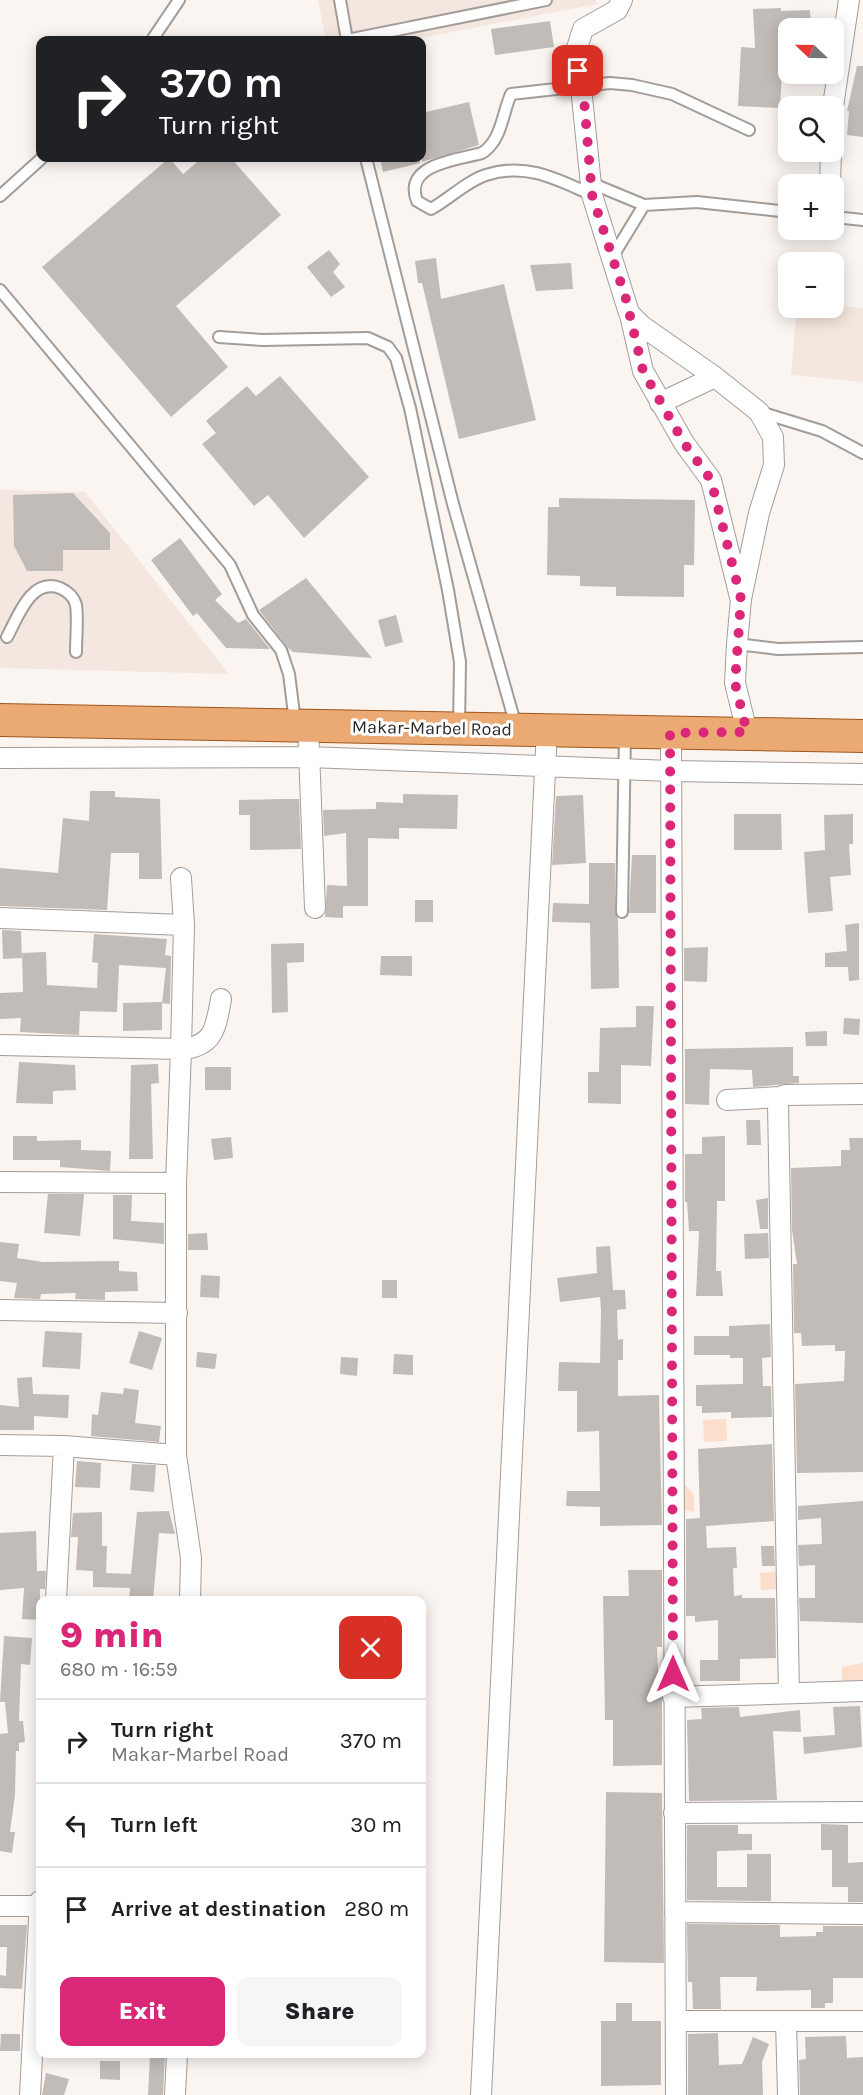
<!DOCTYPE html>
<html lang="en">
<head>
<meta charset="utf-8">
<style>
	body { margin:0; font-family:Karla,sans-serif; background:#f6f6f6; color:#202124; height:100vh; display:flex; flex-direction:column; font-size:22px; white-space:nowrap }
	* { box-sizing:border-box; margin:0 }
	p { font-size:20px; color:#757577 }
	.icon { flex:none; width:33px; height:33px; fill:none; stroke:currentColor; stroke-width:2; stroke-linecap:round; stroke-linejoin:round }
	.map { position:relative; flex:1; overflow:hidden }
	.sheet { position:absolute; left:36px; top:1596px; width:390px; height:462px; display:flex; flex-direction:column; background:#fff; border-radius:12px; box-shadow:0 3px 15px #0003 }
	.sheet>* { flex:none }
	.guide { position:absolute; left:36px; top:36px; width:390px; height:126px; border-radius:12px; box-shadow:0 3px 15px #0003; background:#202124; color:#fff; overflow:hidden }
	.needle { width:39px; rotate:292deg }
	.buttons { position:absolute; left:778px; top:18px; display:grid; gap:12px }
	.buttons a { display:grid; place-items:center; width:66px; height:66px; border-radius:12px; background:#fff; box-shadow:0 3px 15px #0003; font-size:30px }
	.pin { position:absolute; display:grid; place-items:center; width:51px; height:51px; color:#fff; margin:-26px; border-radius:12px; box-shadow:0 3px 9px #0006 }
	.me { position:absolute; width:66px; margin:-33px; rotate:0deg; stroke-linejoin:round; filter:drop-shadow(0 0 4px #0008) }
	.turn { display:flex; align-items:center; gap:21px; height:126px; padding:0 24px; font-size:27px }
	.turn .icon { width:78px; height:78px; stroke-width:2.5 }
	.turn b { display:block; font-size:42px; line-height:51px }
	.round { display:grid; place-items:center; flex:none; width:63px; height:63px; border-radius:12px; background:#f6f6f6 }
	.headline { display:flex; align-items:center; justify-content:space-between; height:102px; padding:0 24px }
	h1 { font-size:36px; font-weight:800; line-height:45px; color:#db2777 }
	.action { display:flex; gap:12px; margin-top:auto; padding:12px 24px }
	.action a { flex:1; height:69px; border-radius:12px; background:#db2777; color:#fff; font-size:24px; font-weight:800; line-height:69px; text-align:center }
	.action a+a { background:#f6f6f6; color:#202124 }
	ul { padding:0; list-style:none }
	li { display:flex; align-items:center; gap:18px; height:84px; padding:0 24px; border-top:2px solid #e0e0e0 }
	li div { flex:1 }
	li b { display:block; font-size:22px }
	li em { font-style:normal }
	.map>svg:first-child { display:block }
	.built { fill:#f4e7df }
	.green { fill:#fcdecc }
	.building { fill:#c2bcb9 }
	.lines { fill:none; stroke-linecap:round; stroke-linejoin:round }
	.service-casing { stroke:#a39d9a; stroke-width:14 }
	.minor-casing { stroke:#a39d9a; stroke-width:22 }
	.primary-casing { stroke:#9f561c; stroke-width:34 }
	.service { stroke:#fff; stroke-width:10 }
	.minor { stroke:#fff; stroke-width:20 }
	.primary { stroke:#eba973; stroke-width:32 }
	.route { stroke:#db2777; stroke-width:10; stroke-dasharray:0 18 }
	.labels { text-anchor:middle; stroke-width:6; stroke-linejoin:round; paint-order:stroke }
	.street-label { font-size:18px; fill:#2b2928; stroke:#fff }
</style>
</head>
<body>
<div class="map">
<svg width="863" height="2095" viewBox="0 0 863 2095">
	<rect width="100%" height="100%" fill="#fbf5f2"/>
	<path class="built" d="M318 0H596L597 4 411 40H326Z
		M834 305 863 308V382L791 375 797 308Z
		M0 490 85 492 229 674 0 668Z"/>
	<path class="green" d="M726 1419 727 1441 704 1442 703 1420Z
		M680 1480 694 1494V1512L680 1509Z
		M779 1571 781 1589 761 1590 760 1573Z
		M863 1663V1682L842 1685V1667Z"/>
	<path class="building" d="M781 8V11L810 10 811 28H789V36H784L780 108 738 106 741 47 755 48 753 9Z
		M550 21 554 47 495 55 491 29Z
		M857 66H863V137L847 135 849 111H847Z
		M469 102 479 145 422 162V113Z
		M169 158 183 174 202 158H231L281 215 176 306 228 367 171 417 42 267Z
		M380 158H420V163L383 172Z
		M329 250 340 264 333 272 345 287 331 297 307 267Z
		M436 258 441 299 504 284 536 420 459 439 422 283H418L415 261Z
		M571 263 573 289 536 291 530 265Z
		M280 376 369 477 304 538 268 495 254 506 202 444 216 433 206 421 247 386 256 396Z
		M73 493 110 533V550H63V571H27L14 546 13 495Z
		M559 498 695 500 694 565H684V597L616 596V587L580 586V576L547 575 548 507H559Z
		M180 538 222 594 215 600 238 623 246 619 270 649 226 648 197 613 193 616 151 560Z
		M306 578 372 658 293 652 289 649 259 610Z
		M396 615 403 642 385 647 378 620Z
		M90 791H115V797L160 799 162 879H139V853H111L107 910 0 906V868L58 873 63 818 89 821Z
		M403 794 458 795 457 829 399 828V839L368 838V906H343V918L325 917 327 885 347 886 346 833 324 836 323 810 376 809V802L403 803Z
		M583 795 586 863 552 865 556 796Z
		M280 799H299L301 849 250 850V815H239V800Z
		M734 814H781L782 850H734Z
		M853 814V844H849L851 875 830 877 833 911 808 913 804 852 825 850 824 815Z
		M632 855H656V913H629Z
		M589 863H615V912L618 918 619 988 591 989 590 923 552 922 553 903 589 904Z
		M415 900H433V922H415Z
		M859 923V980L849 981 848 967H825V953L847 951 845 925Z
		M2 930 21 931 22 958 3 959Z
		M94 934 167 939 165 955 171 956 170 1004 162 1003 166 968 119 965 117 1012 80 1011 79 1035 20 1032 21 1018 0 1019V993L23 992 22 953 46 952 47 985 97 988 98 963 92 962Z
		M304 943V962L287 963 288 1012 272 1013 271 944Z
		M708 947 707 982 684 981V948Z
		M381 956H412V976L380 975Z
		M162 1002V1030L123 1031V1003Z
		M636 1006H654L651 1066 621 1065V1104L588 1103V1072H599L600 1028 636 1027Z
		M844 1018 860 1019 859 1035 843 1034Z
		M827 1031V1046H806L805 1032Z
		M793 1047V1076H799V1083L753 1087 752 1070 710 1069 709 1105 685 1104V1049Z
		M19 1062 75 1065 76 1090 53 1091V1104L16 1103Z
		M158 1064 159 1083 151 1084 153 1159H129L131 1065Z
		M205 1067H231V1090H205Z
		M746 1120H760L761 1145H747Z
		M13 1136H37V1141L81 1140V1150L111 1151 110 1171 60 1167V1160H13Z
		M725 1136V1201H717L716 1271H721L723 1296H696L699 1231H689L687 1202H685V1154H702V1137Z
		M231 1137 233 1158 214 1160 211 1139Z
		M849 1138H863V1472L797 1473 795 1384 844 1381 845 1351H835V1345L802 1346 801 1333H794L793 1264H797L792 1230 791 1168 841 1166V1150H850Z
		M48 1194H84L80 1236 44 1233Z
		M113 1195H132L131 1221 164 1223V1244L113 1239Z
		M768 1198V1229H760L756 1200Z
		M207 1233 208 1250H188V1234Z
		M768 1233 769 1258 745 1259 744 1234Z
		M0 1242 19 1244 17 1258 43 1262 119 1261V1271L137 1272 138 1291 105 1292V1300L75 1299 76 1293 41 1294 40 1299 14 1298 17 1283 0 1281Z
		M610 1246 613 1290H625L626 1309 617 1310 618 1340 623 1339V1360H618V1396L659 1395 662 1525 600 1526V1507L566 1506 567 1491H600L599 1431 577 1432V1391H558L559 1362 600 1363 601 1310 600 1297 560 1302 557 1278 597 1273 596 1247Z
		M201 1275 220 1276 219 1298 200 1297Z
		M382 1280H397V1298H382Z
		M770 1324 771 1357 762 1358 763 1386H771L772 1417 731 1418V1412L702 1413V1406H696V1385L743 1384V1358H730V1355H694V1336H729V1326Z
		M45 1331 82 1333 80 1369 42 1367Z
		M139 1331 162 1338 152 1370 129 1363Z
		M197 1352 217 1354 215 1369 196 1367Z
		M394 1354 413 1355V1375L393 1374Z
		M341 1357 358 1358 357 1376 340 1374Z
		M32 1377 33 1394 69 1395 68 1418 34 1416V1430H0V1405L19 1407 17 1378Z
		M124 1388 139 1390 135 1423 161 1426 159 1442 91 1436 92 1414 98 1415 101 1392 123 1394Z
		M772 1444 774 1521 706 1526 707 1548 736 1547 737 1568H733L734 1596 742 1595V1598H775L776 1658 740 1659V1681H700V1660H718V1620L695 1622V1616H686V1519L700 1518 698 1449Z
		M77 1461 101 1463 100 1488 75 1487Z
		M132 1464 156 1465 154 1492 130 1490Z
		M863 1501V1623L800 1621 799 1598H815V1565L799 1566 798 1545 822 1544 821 1518 798 1520V1506Z
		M169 1511 175 1534 159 1533 153 1600H129L130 1588 93 1587V1571L76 1570 78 1537H71L73 1513 102 1512V1546H107L106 1573 131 1574 137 1512Z
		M36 1531 37 1571H46L45 1589H40V1620L22 1619 24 1588 0 1590V1533Z
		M761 1546H774L775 1566H762Z
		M628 1570H662V1647H657L659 1692 662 1691V1765L613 1766V1720H605L603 1596H629Z
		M4 1636 32 1638 30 1665 21 1664 19 1721H23L25 1742 19 1743V1751H16L15 1795 10 1832H15L12 1853 0 1851V1734L8 1733 5 1702H0Z
		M860 1706 862 1747 804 1754 803 1737 835 1735 833 1707Z
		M739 1707 740 1717 800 1710 801 1732 773 1731 777 1800 689 1801 687 1720 702 1719 701 1708Z
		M606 1792 662 1793 664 1963 604 1962Z
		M821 1824 848 1825V1863L863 1862V1902H848V1887H832V1850H821Z
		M687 1825H738V1834H752V1850L717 1851V1887H747V1854H771V1901L687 1900Z
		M687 1924 780 1925V1937L816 1936V1932H823V1926H863V1978H833V2003H825V2008H811V1990L756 1991 757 1977H720L721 2009H693L692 1982H688Z
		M0 1925H27L22 1989 0 1988V1975L6 1976 7 1947H0Z
		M616 2003H632V2021H661V2085L601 2086V2021H616Z
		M718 2033 719 2065 742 2064 753 2037 769 2044 762 2062 763 2095H688V2034Z
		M1 2034H20V2051H0Z
		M846 2036 847 2058 863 2057V2095H800L799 2060 806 2059 805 2037Z
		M153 2054H165L163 2095H148L150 2055Z
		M100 2061H120V2080L100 2079Z
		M46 2073 69 2079 64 2095H42Z"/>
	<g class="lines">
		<g class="service-casing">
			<path id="service" d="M340 0 347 40
				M152 40 179 0
				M347 40 546 0
				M366 158 453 504 516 726
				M591 183 644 205 613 256
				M592 195C557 179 526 162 486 175 467 181 449 199 431 209L417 201C403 164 457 160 482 153 502 140 502 114 511 94L610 83 632 85 672 94 749 130
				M0 196 42 158
				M644 205 697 202 789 212
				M834 217 863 220
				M0 290 230 565 253 615 281 650 289 674 295 722
				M219 337 262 340 368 338 388 347 396 358 410 408 448 590 460 662 459 727
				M760 412 822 431 863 453
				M7 637C18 617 31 577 60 588 67 591 74 597 76 605 78 619 76 637 76 652
				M737 644 778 649 863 647
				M622 912 625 733"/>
		</g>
		<g class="minor-casing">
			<path id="minor" d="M622 0 617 10 583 29 577 48 592 195 629 313 642 326 715 377 759 412 773 437 774 465 759 513 741 599 737 644 735 683 747 732
				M833 106 849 0
				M830 184 831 152
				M630 315 643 371 684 443 711 480 740 597
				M660 403 715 377
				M308 725 315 908
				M671 733 676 2095
				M0 758 309 757 671 771 863 774
				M0 918 184 925
				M0 1045 181 1049 184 925 181 878
				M727 1100 780 1097
				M0 1182 176 1183
				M0 1310 177 1313
				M0 1445 64 1446 176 1455
				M56 1600 64 1446
				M190 1600 191 1558 176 1455V1183L181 1049C214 1047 216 1027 221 999
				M789 1693 778 1104 780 1097 785 1095 863 1094
				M673 1697 863 1691
				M674 1813 863 1812
				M0 1906H40
				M675 1912 863 1914
				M676 2021H863
				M786 2021 788 2095
				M30 2095 40 1901
				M175 2095 177 2054
				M481 2095 547 730"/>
		</g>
		<g class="primary-casing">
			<path id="primary" d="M0 720 863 736"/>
		</g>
		<use href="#service" class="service"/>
		<use href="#minor" class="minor"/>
		<use href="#primary" class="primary"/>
	</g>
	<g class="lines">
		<path class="route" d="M578 71 583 87 592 195 626 299 643 371 684 443 711 480 741 599 735 683 747 732 670 733 673 1674"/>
	</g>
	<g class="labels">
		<g class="street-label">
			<text transform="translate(432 728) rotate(1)" y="6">Makar-Marbel Road</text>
		</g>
	</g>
</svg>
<div class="buttons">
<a><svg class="needle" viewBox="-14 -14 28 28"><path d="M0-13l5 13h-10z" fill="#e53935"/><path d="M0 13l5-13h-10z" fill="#757577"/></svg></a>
<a><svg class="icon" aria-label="search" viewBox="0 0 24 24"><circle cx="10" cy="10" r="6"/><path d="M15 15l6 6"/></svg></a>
<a>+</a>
<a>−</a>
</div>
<div class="pin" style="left:578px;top:71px;background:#d93025"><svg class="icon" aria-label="arrive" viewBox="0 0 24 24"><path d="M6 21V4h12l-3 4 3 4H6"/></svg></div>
<svg class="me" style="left:673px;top:1674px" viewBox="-20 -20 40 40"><path d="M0-17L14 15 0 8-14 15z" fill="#db2777" stroke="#fff" stroke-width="4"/></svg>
<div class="guide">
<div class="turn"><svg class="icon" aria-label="right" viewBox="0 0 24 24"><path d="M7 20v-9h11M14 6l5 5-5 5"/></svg><div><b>370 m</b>Turn right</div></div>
</div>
<section class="sheet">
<div class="headline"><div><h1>9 min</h1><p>680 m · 16:59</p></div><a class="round" style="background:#d93025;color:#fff"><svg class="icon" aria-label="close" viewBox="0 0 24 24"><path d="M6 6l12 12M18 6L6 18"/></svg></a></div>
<ul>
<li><svg class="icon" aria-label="right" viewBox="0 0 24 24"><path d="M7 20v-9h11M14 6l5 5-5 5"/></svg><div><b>Turn right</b><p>Makar-Marbel Road</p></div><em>370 m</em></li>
<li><svg class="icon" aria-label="left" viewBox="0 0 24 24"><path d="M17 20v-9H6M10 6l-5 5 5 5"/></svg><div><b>Turn left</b></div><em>30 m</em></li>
<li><svg class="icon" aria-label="arrive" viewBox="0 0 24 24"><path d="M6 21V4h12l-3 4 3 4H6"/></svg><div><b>Arrive at destination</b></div><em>280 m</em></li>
</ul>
<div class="action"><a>Exit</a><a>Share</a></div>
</section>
</div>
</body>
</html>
